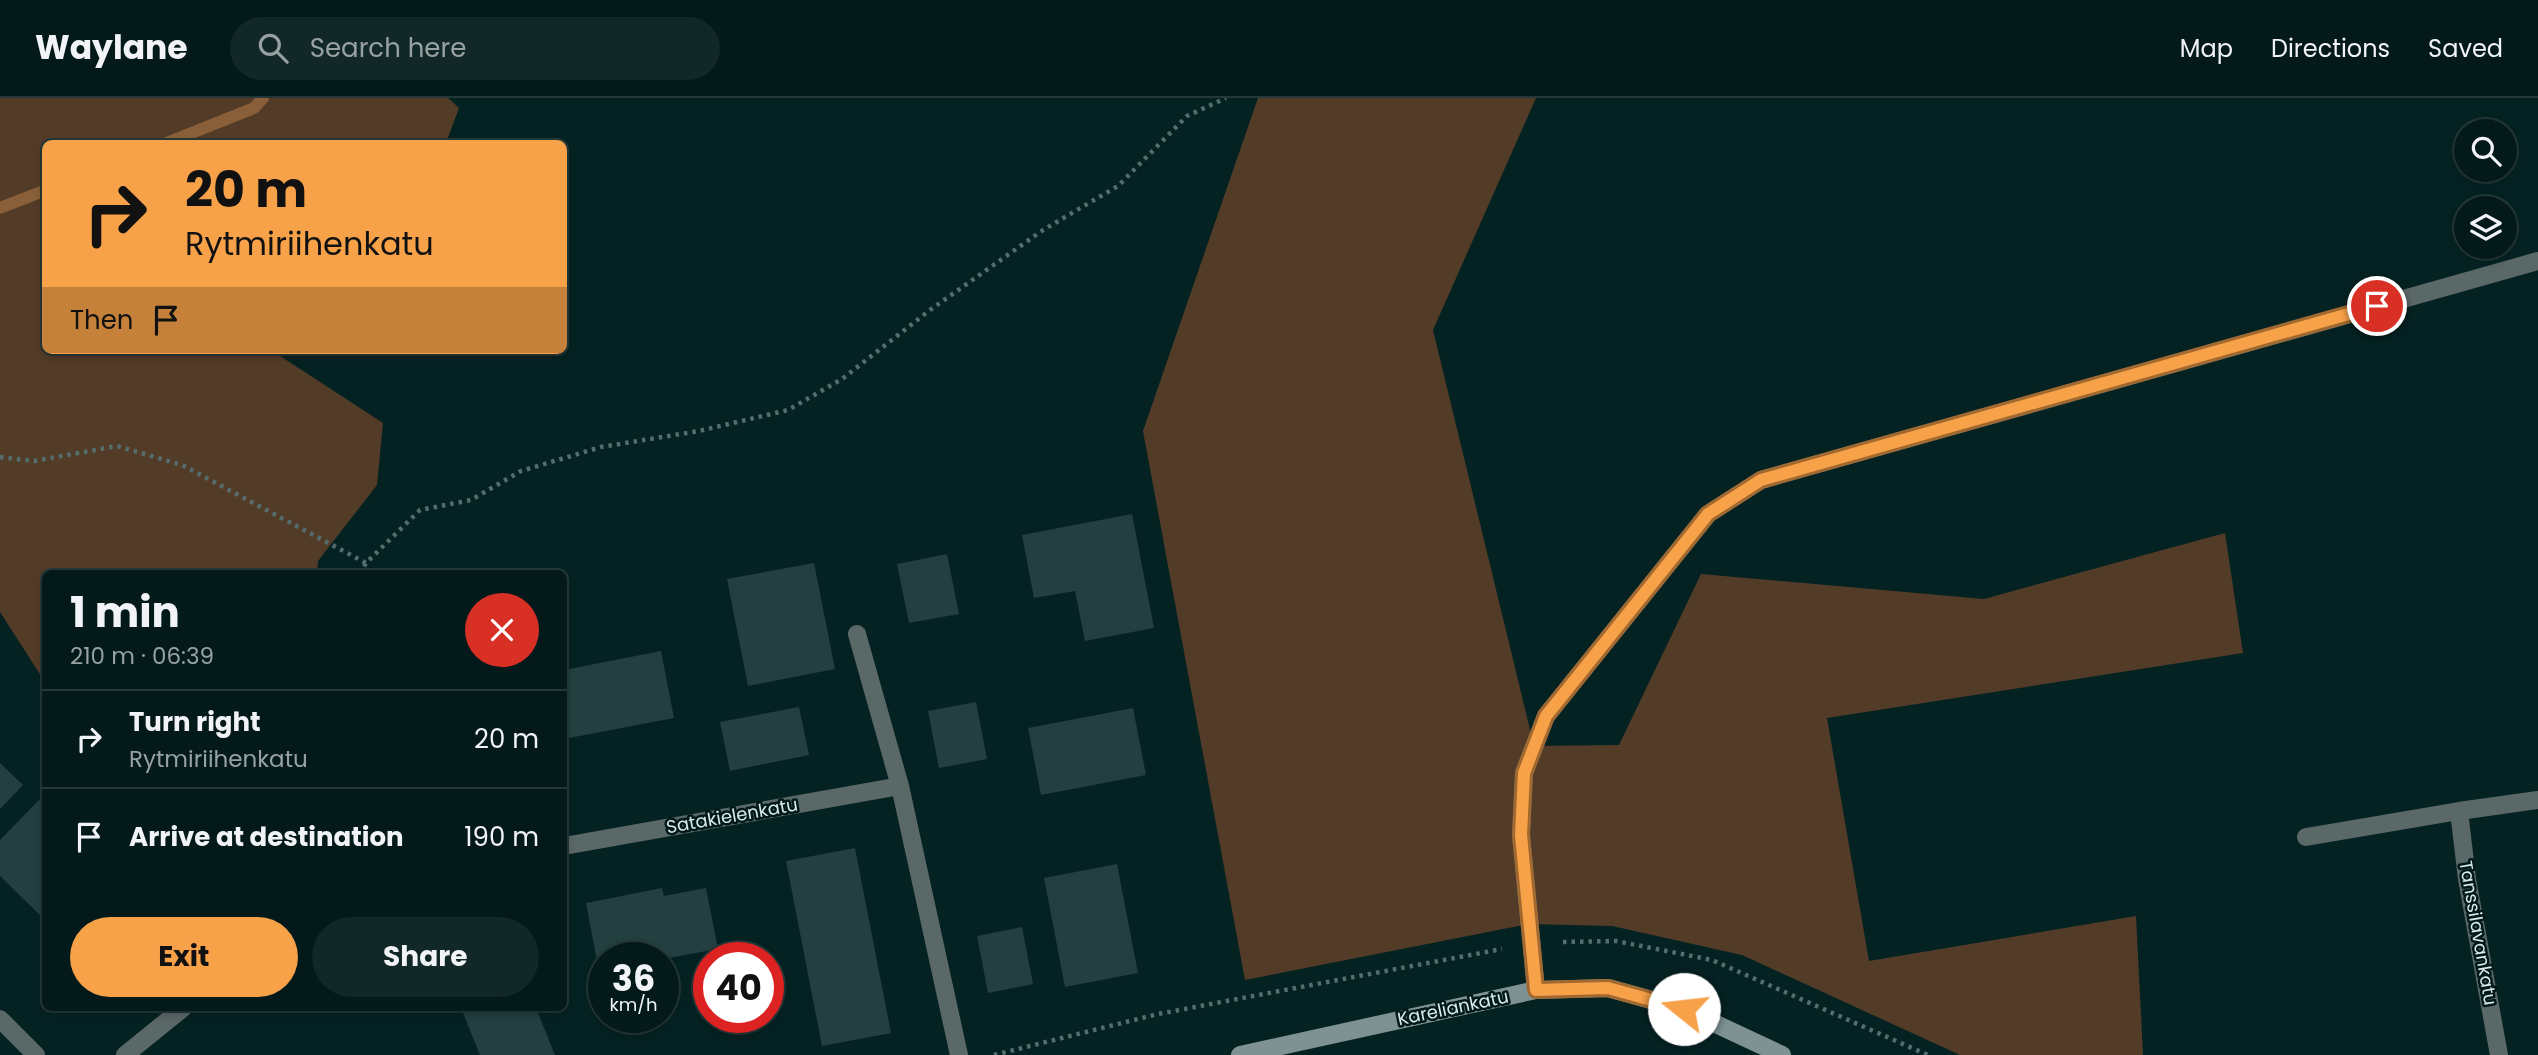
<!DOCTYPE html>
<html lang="en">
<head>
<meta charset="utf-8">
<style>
	body { margin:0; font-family:Poppins,sans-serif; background:#122727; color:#f1f3f6; height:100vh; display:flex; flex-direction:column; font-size:26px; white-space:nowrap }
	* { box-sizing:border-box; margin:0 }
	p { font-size:23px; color:#97a1a2 }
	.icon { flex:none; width:38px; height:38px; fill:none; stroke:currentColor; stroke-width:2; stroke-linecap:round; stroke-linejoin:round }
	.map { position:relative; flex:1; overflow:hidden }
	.side { position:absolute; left:42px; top:472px; width:525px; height:441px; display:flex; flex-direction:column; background:#041a1a; border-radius:10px; box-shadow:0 4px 10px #0003,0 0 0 2px #253839 }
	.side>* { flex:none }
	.banner { position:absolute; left:42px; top:42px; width:525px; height:214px; border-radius:10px; box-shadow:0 4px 10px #0003,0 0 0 2px #253839; background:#f7a149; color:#111; overflow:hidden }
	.controls { position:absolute; left:2454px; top:21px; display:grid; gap:14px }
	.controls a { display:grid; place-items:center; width:63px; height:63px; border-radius:50%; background:#041a1a; box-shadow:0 4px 10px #0003,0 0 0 2px #253839; font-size:35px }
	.speed { position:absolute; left:588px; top:844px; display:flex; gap:14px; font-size:35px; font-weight:700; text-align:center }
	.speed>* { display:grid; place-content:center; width:91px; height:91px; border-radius:50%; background:#041a1a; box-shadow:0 4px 10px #0003,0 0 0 2px #253839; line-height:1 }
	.speed small { font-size:18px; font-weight:400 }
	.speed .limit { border:10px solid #d22; background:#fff; color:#111 }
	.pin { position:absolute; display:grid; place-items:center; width:60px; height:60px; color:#fff; margin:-30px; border:4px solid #fff; border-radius:50%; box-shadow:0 2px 7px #0007 }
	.me { position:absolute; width:77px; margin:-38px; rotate:286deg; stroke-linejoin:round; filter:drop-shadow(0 0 5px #0008) }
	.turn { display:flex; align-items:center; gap:24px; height:147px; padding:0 28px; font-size:32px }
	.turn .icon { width:91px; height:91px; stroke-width:2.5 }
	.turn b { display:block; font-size:49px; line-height:60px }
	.then { display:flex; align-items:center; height:66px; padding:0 28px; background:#0003; gap:14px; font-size:26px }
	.round { display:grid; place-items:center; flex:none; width:74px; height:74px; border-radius:37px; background:#122727 }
	.head { display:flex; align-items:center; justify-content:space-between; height:119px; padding:0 28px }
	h1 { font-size:42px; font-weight:700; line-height:52px }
	.button { display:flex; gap:14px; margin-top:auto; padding:14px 28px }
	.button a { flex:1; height:80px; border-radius:42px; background:#f7a149; color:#111; font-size:28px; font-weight:700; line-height:80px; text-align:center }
	.button a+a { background:#122727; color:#f1f3f6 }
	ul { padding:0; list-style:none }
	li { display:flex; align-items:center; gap:21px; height:98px; padding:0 28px; border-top:2px solid #253839 }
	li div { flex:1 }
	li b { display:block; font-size:26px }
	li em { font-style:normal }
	header { display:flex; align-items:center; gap:42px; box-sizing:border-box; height:98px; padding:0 35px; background:#041a1a; border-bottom:2px solid #253839 }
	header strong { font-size:33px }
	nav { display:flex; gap:38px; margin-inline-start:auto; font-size:24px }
	.search { width:490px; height:63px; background:#122727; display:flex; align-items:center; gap:18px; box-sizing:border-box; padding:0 24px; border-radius:38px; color:#97a1a2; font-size:26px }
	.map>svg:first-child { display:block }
	.green { fill:#533c27 }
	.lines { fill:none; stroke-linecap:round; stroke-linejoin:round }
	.stream { stroke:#885f38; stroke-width:12 }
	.building { fill:#233f40 }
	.path { stroke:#556d6e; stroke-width:4.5; stroke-dasharray:3.5 5; stroke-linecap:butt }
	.street { stroke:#5b6868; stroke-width:18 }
	.secondary { stroke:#7e9293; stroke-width:18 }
	.route-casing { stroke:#a1692f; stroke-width:18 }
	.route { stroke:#f7a149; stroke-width:12 }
	.labels { text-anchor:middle; stroke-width:5; stroke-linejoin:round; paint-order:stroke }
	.street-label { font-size:18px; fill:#daeaeb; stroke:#00191a }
</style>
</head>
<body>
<header>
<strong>Waylane</strong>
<div class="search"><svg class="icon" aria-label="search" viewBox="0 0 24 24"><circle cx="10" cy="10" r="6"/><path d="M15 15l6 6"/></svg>Search here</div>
<nav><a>Map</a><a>Directions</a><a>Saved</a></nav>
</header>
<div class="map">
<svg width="2538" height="957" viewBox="0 0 2538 957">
	<rect width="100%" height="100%" fill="#052223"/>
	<path class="green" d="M0 0H448L459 10 446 45 46 46V252H271L383 325 377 387 318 463 317 476H46L45 584 0 514Z
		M1258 0H1536L1433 232 1534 648 1619 647 1701 476 1984 501 2225 435 2243 555 1827 620 1869 863 2136 818 2143 957H1960L1742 857 1612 828 1529 826 1245 882 1143 333Z"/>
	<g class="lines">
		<path class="stream" d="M164 46 254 10 263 0
			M0 110 46 92"/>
	</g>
	<path class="building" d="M1132 416 1154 530 1085 543 1075 493 1034 500 1022 437Z
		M947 456 959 516 909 525 897 466Z
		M814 465 835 571 748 588 727 481Z
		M661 553 674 620 569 640 564 613V572Z
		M976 604 987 661 939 670 928 613Z
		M799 609 809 657 730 673 720 624Z
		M1133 610 1146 677 1041 697 1028 630Z
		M0 665 23 687 0 711Z
		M39 702 46 709V823L0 778V742Z
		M855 750 891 935 822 948 786 763Z
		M1117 766 1138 875 1065 889 1044 780Z
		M662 790 664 798 706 790 718 851 663 861 604 859V868L598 869 586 805Z
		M1022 829 1033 886 988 895 977 838Z
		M461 910H536L555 957H480Z"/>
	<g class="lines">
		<path class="path" d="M0 359 34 363 117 348 182 367 366 465
			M360 476 366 465 420 412 471 402 521 373 601 349 699 333 788 312 842 281 930 212 1043 132 1118 88 1187 18 1226 0
			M1563 844 1616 843 1712 862 1928 957
			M994 957 1158 916 1502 851"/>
		<path class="street" d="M857 536 900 688 959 957
			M2306 739 2459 713
			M564 748 900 688
			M1536 892 1521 737 1524 675 1546 618 1708 416 1761 382 2538 163
			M0 921 36 957
			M125 957 183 910
			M2499 957 2467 781 2459 713 2538 702"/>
		<path class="secondary" d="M1240 957 1536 892 1608 890 1684 911 1782 957"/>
	</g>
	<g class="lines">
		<g class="route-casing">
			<path id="route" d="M1684 911 1608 890 1536 892 1521 737 1524 675 1546 618 1708 416 1761 382 2377 208"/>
		</g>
		<use href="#route" class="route"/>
	</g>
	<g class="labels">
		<g class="street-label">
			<text transform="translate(732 718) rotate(-10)" y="6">Satakielenkatu</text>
			<text transform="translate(2478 835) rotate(80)" y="6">Tanssilavankatu</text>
			<text transform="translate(1453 910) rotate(-12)" y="6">Kareliankatu</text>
		</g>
	</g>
</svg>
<div class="controls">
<a><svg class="icon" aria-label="search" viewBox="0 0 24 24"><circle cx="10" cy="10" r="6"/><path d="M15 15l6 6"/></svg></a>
<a><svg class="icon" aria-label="layers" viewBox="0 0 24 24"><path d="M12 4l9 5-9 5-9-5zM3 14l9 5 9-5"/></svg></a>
</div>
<div class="speed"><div>36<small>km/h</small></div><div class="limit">40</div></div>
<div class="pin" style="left:2377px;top:208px;background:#d93025"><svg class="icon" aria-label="arrive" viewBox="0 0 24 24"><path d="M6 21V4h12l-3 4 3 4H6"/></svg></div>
<svg class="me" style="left:1684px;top:911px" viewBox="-20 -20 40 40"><circle r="19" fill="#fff"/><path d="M0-13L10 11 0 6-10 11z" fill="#f7a149"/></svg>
<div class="banner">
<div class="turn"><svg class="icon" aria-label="right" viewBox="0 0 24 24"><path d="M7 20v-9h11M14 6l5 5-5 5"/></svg><div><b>20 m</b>Rytmiriihenkatu</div></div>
<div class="then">Then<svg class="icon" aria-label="arrive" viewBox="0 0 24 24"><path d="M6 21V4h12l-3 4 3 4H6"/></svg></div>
</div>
<section class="side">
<div class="head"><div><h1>1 min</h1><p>210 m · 06:39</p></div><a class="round" style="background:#d93025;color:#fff"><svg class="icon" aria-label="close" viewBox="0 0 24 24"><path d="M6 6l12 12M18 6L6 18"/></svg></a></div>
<ul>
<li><svg class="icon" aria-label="right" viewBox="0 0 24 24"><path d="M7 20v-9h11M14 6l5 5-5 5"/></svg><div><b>Turn right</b><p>Rytmiriihenkatu</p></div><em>20 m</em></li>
<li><svg class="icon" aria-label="arrive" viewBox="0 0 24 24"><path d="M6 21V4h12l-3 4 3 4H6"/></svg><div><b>Arrive at destination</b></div><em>190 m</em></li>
</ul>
<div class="button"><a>Exit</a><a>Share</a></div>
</section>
</div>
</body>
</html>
